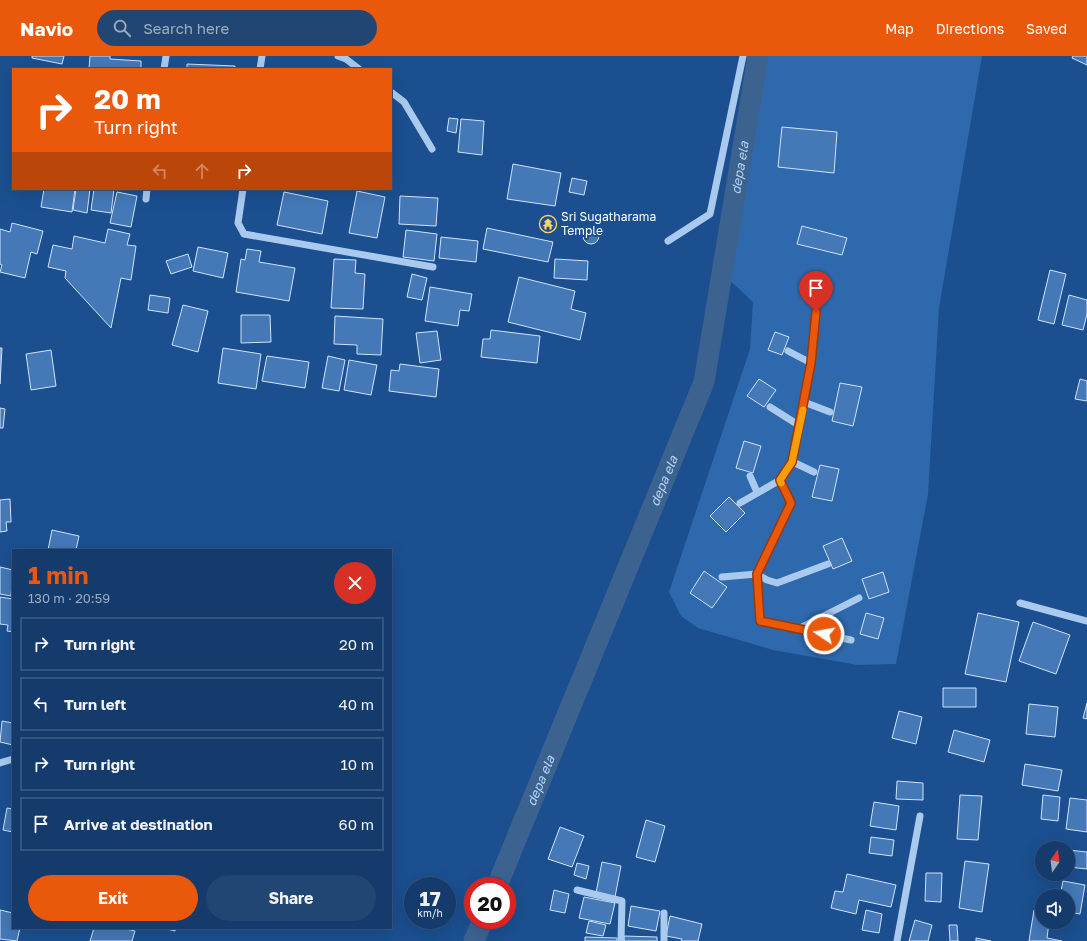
<!DOCTYPE html>
<html lang="en">
<head>
<meta charset="utf-8">
<style>
	body { margin:0; font-family:"Golos Text",sans-serif; background:#214673; color:#f1f3f6; height:100vh; display:flex; flex-direction:column; font-size:15px; white-space:nowrap }
	* { box-sizing:border-box; margin:0 }
	p { font-size:13px; color:#9dadc1 }
	.icon { flex:none; width:22px; height:22px; fill:none; stroke:currentColor; stroke-width:2; stroke-linecap:round; stroke-linejoin:round }
	.map { position:relative; flex:1; overflow:hidden }
	.details { position:absolute; left:12px; top:493px; width:380px; height:380px; display:flex; flex-direction:column; background:#143b6b; border-radius:0px; box-shadow:0 4px 16px #0002,0 0 0 1px #33557e }
	.details>* { flex:none }
	.guide { position:absolute; left:12px; top:12px; width:380px; height:122px; border-radius:0px; box-shadow:0 4px 16px #0002,0 0 0 1px #33557e; background:#ea580c; color:#fff; overflow:hidden }
	.needle { width:26px; rotate:14deg }
	.fabs { position:absolute; left:1035px; top:785px; display:grid; gap:8px }
	.fabs a { display:grid; place-items:center; width:40px; height:40px; border-radius:50%; background:#143b6b; box-shadow:0 4px 16px #0002,0 0 0 1px #33557e; font-size:20px }
	.speed { position:absolute; left:404px; top:821px; display:flex; gap:8px; font-size:20px; font-weight:700; text-align:center }
	.speed>* { display:grid; place-content:center; width:52px; height:52px; border-radius:50%; background:#143b6b; box-shadow:0 4px 16px #0002,0 0 0 1px #33557e; line-height:1 }
	.speed small { font-size:10px; font-weight:400 }
	.speed .limit { border:6px solid #d22; background:#fff; color:#111 }
	.pin { position:absolute; display:grid; place-items:center; width:34px; height:34px; color:#fff; margin:-41px -17px; border-radius:50% 50% 50% 0; rotate:-45deg; box-shadow:0 0 4px #0007 }
	.pin .icon { rotate:45deg }
	.me { position:absolute; width:44px; margin:-22px; rotate:282deg; stroke-linejoin:round; filter:drop-shadow(0 0 3px #0008) }
	.turn { display:flex; align-items:center; gap:14px; height:84px; padding:0 16px; font-size:18px }
	.turn .icon { width:52px; height:52px; stroke-width:2.5 }
	.turn b { display:block; font-size:28px; line-height:34px }
	.lanes { display:flex; align-items:center; height:38px; padding:0 16px; background:#0003; justify-content:center; gap:20px; direction:ltr }
	.lanes .off { opacity:.35 }
	.round { display:grid; place-items:center; flex:none; width:42px; height:42px; border-radius:21px; background:#214673 }
	.summary { display:flex; align-items:center; justify-content:space-between; height:68px; padding:0 16px }
	h1 { font-size:24px; font-weight:700; line-height:30px; color:#ea580c }
	.action { display:flex; gap:8px; margin-top:auto; padding:8px 16px }
	.action a { flex:1; height:46px; border-radius:24px; background:#ea580c; color:#fff; font-size:16px; font-weight:700; line-height:46px; text-align:center }
	.action a+a { background:#214673; color:#f1f3f6 }
	ul { padding:0; list-style:none }
	li { display:flex; align-items:center; gap:12px; height:54px; margin:0 8px 6px; padding:0 8px; border:2px solid #33557e; border-radius:0px }
	li div { flex:1 }
	li b { display:block; font-size:15px }
	li em { font-style:normal }
	header { display:flex; align-items:center; gap:24px; box-sizing:border-box; height:56px; padding:0 20px; background:#ea580c; color:#fff }
	header strong { font-size:19px }
	nav { display:flex; gap:22px; margin-inline-start:auto; font-size:14px }
	.search { width:280px; height:36px; background:#214673; display:flex; align-items:center; gap:10px; box-sizing:border-box; padding:0 14px; border-radius:22px; color:#9dadc1; font-size:15px }
	.map>svg:first-child { display:block }
	.green { fill:#2e69ad }
	.lines { fill:none; stroke-linecap:round; stroke-linejoin:round }
	.canal { stroke:#3c6290; stroke-width:21 }
	.building { fill:#4478b7; stroke:#cfe3fa }
	.minor { stroke:#a9c9ee; stroke-width:7 }
	.route-casing { stroke:#983908; stroke-width:10 }
	.route { stroke:#ea580c; stroke-width:7 }
	.slow { stroke:#f59e0b; stroke-width:7 }
	.labels { text-anchor:middle; stroke-width:4; stroke-linejoin:round; paint-order:stroke }
	.poi-label { font-size:12px; fill:#fff; stroke:#1b4f8f; text-anchor:start }
	.water-label { font-size:13px; font-style:italic; fill:#b5d3f5; stroke:#1b4f8f }
</style>
</head>
<body>
<header>
<strong>Navio</strong>
<div class="search"><svg class="icon" aria-label="search" viewBox="0 0 24 24"><circle cx="10" cy="10" r="6"/><path d="M15 15l6 6"/></svg>Search here</div>
<nav><a>Map</a><a>Directions</a><a>Saved</a></nav>
</header>
<div class="map">
<svg width="1087" height="885" viewBox="0 0 1087 885">
	<rect width="100%" height="100%" fill="#1b4f8f"/>
	<path class="green" d="M758 0H982L939 252 928 438 896 608 858 609 773 594 698 572 681 560 669 536 750 293 753 246 722 217Z"/>
	<g class="lines">
		<g class="canal">
			<path id="s1" d="M497 830 704 326 758 0"/>
			<path d="M474 885 483 864"/>
		</g>
	</g>
	<path class="building" d="M32 0H64L62 8 32 2Z
		M90 0H110V3L141 5V13H89Z
		M1073 0H1087V9L1072 2Z
		M187 8 235 10V13H187Z
		M449 62 458 63 456 77 447 75Z
		M461 63 484 65 482 99 458 96Z
		M782 71 837 76 834 117 778 111Z
		M513 108 561 117 555 150 507 143Z
		M572 122 587 125 584 139 569 136Z
		M44 133H75L72 156 41 151Z
		M76 133H90L87 157 73 154Z
		M94 133H114L111 157 91 154Z
		M357 135 385 141 377 182 349 177Z
		M117 136 137 140 131 171 110 167Z
		M284 136 328 145 322 178 277 169Z
		M400 140 438 142 436 170 399 168Z
		M12 167 43 175 37 198 31 196 25 222 0 216 2 209 0 208V173L10 176Z
		M802 170 847 182 842 199 797 188Z
		M487 172 553 186 548 206 483 193Z
		M583 180a8 8 0 1 1 16 0a8 8 0 1 1-16 0Z
		M108 173 130 178 127 189 136 190 131 224 121 222 111 272 65 222 66 215 48 211 53 189 72 193 74 180 105 187Z
		M406 174 437 178 434 205 403 201Z
		M441 181 478 185 476 206 439 202Z
		M198 191 228 197 223 222 193 215Z
		M247 193 261 195 259 206 295 212 289 245 236 236 241 203 245 204Z
		M188 198 192 211 171 218 166 205Z
		M334 203 356 204 355 217 365 218 363 253 331 252Z
		M555 203 588 205 587 224 554 222Z
		M1050 214 1066 218 1054 268 1038 264Z
		M412 218 427 222 422 244 407 241Z
		M519 221 575 235 571 253 586 257 580 284 508 266Z
		M430 231 472 238 469 255 460 254 458 270 425 265Z
		M150 239 170 242 168 257 148 254Z
		M1069 239 1087 244V258L1083 274 1062 269Z
		M183 249 208 255 198 296 172 289Z
		M241 259H270L271 286 241 287Z
		M335 260 383 263 381 299 357 298V289L334 288Z
		M491 274 540 280 537 307 481 301 483 283H490Z
		M437 275 441 304 420 307 416 277Z
		M775 276 789 281 782 299 768 294Z
		M0 292H2L0 328Z
		M223 292 261 298 256 333 218 327Z
		M51 294 56 330 31 334 26 298Z
		M267 300 309 306 305 332 262 325Z
		M328 300 345 304 339 335 322 332Z
		M349 304 377 309 371 339 344 334Z
		M400 308 439 313 436 341 389 335 391 314 399 315Z
		M759 323 776 334 764 351 747 340Z
		M1080 323 1087 325V345L1075 343Z
		M840 327 862 331 853 370 832 365Z
		M0 352 5 353 3 372H0Z
		M744 385 761 390 753 417 736 412Z
		M820 409 839 413 832 445 812 441Z
		M729 441 745 457 726 476 710 460Z
		M10 443 11 466H6L7 475 0 476V444Z
		M52 474 79 480 76 494H48Z
		M842 482 852 505 833 513 823 490Z
		M0 511 13 514 11 540 0 538Z
		M704 515 727 531 712 552 690 537Z
		M883 516 889 536 869 543 862 523Z
		M0 541 13 543V576L7 575 8 569 0 568Z
		M866 557 884 562 878 583 860 578Z
		M978 557 1019 566 1006 626 965 618Z
		M1033 566 1070 579 1056 618 1019 605Z
		M943 632H976V651H943Z
		M1087 647V663L1083 662Z
		M1029 648 1058 651 1055 681 1026 678Z
		M899 655 922 661 916 688 892 682Z
		M2 665 13 667V689L0 686Z
		M954 674 990 684 984 706 948 696Z
		M1025 708 1062 714 1058 735 1022 729Z
		M897 725 923 727V744L896 743Z
		M960 739 982 740 978 784 957 783Z
		M1043 739 1060 741 1058 765 1041 763Z
		M1070 742 1087 744V776L1066 773Z
		M874 746 899 750 896 774 870 770Z
		M7 752 13 753V776L3 774Z
		M646 764 665 770 655 806 636 801Z
		M560 771 584 780 572 811 548 803Z
		M871 781 894 784 892 800 869 797Z
		M1068 794 1087 796V813L1068 811Z
		M965 805 989 808 982 856 959 852Z
		M602 806 621 810 615 841 596 837Z
		M577 807 589 810 586 823 574 819Z
		M926 817H942L941 846 925 845Z
		M847 818 896 829 891 851 859 844 856 858 831 852 835 835 843 836Z
		M1063 825 1085 829 1080 858 1068 856V840H1060Z
		M554 834 569 838 565 857 550 854Z
		M584 841 615 847 610 868 579 862Z
		M631 850 660 855 656 875 628 870Z
		M0 854 13 857V872H20L17 885 0 883Z
		M866 854 882 858 879 877 862 874Z
		M1034 854 1042 855V866H1049L1047 882 1062 885H1029Z
		M670 860 702 868 698 885H681L682 883 666 880Z
		M915 864 932 869 928 885H909Z
		M589 865 606 869 603 880 586 877Z
		M949 869H957L958 885H950Z
		M94 872H122L135 875 132 885H90Z
		M163 872H176L175 875Z
		M624 880 657 881V885H624Z
		M585 881 617 882V885H585Z
		M976 882 991 885H976Z"/>
	<g class="lines">
		<path class="minor" d="M338 0 346 3 359 13
			M164 13 166 0
			M260 13 262 0
			M391 36 404 46 432 93
			M243 133 238 167 244 178 433 211
			M146 143 147 133
			M668 185 710 158 743 0
			M816 256 811 307 793 406 780 424 791 447 757 518 760 565 851 584
			M788 295 811 307
			M804 346 830 356
			M770 351 800 370
			M793 406 814 416
			M750 420 757 436
			M740 447 780 424
			M722 521 757 518 767 524 777 527 828 508
			M1020 547 1087 565
			M798 573 859 542
			M0 707 13 703
			M577 834 622 845 621 885
			M664 857V885
			M897 885 920 760"/>
	</g>
	<g class="lines">
		<g class="route-casing">
			<path id="route" d="M816 256 811 307 792 406 780 424 791 447 757 518 760 565 824 578"/>
		</g>
		<use href="#route" class="route"/>
		<path class="slow" d="M781 427 780 424 792 406 803 354"/>
	</g>
	<defs>
		<g id="temple-ring" transform="scale(0.9)"><circle r="9.5" fill="#1b4f8f" stroke="#ffd166" stroke-width="1.5"/><path d="M0-6L5-2H3V0L6.5 2.5H4V6H1.5V3h-3V6H-4V2.5H-6.5L-3 0V-2H-5Z" fill="#ffd166"/></g>
	</defs>
	<g fill-rule="evenodd">
		<use href="#temple-ring" x="548" y="168"/>
	</g>
	<g class="labels">
		<g class="poi-label">
			<text x="561" y="165">Sri Sugatharama<tspan x="561" dy="14">Temple</tspan></text>
		</g>
		<g class="water-label">
			<text dy="5" stroke="none"><textPath href="#s1" startOffset="762">depa ela</textPath></text>
			<text dy="5" stroke="none"><textPath href="#s1" startOffset="438">depa ela</textPath></text>
			<text dy="5" stroke="none"><textPath href="#s1" startOffset="114">depa ela</textPath></text>
		</g>
	</g>
</svg>
<div class="fabs">
<a><svg class="needle" viewBox="-14 -14 28 28"><path d="M0-13l5 13h-10z" fill="#e53935"/><path d="M0 13l5-13h-10z" fill="#9dadc1"/></svg></a>
<a><svg class="icon" aria-label="sound" viewBox="0 0 24 24"><path d="M4 9h4l5-4v14l-5-4H4zM17 9q2 3 0 6"/></svg></a>
</div>
<div class="speed"><div>17<small>km/h</small></div><div class="limit">20</div></div>
<div class="pin" style="left:816px;top:256px;background:#d93025"><svg class="icon" aria-label="arrive" viewBox="0 0 24 24"><path d="M6 21V4h12l-3 4 3 4H6"/></svg></div>
<svg class="me" style="left:824px;top:578px" viewBox="-20 -20 40 40"><circle r="17" fill="#ea580c" stroke="#fff" stroke-width="3"/><path d="M0-11L8 9 0 5-8 9z" fill="#fff"/></svg>
<div class="guide">
<div class="turn"><svg class="icon" aria-label="right" viewBox="0 0 24 24"><path d="M7 20v-9h11M14 6l5 5-5 5"/></svg><div><b>20 m</b>Turn right</div></div>
<div class="lanes"><svg class="icon off" aria-label="left" viewBox="0 0 24 24"><path d="M17 20v-9H6M10 6l-5 5 5 5"/></svg><svg class="icon off" aria-label="ahead" viewBox="0 0 24 24"><path d="M12 20V5M6 11l6-6 6 6"/></svg><svg class="icon" aria-label="right" viewBox="0 0 24 24"><path d="M7 20v-9h11M14 6l5 5-5 5"/></svg></div>
</div>
<section class="details">
<div class="summary"><div><h1>1 min</h1><p>130 m · 20:59</p></div><a class="round" style="background:#d93025;color:#fff"><svg class="icon" aria-label="close" viewBox="0 0 24 24"><path d="M6 6l12 12M18 6L6 18"/></svg></a></div>
<ul>
<li><svg class="icon" aria-label="right" viewBox="0 0 24 24"><path d="M7 20v-9h11M14 6l5 5-5 5"/></svg><div><b>Turn right</b></div><em>20 m</em></li>
<li><svg class="icon" aria-label="left" viewBox="0 0 24 24"><path d="M17 20v-9H6M10 6l-5 5 5 5"/></svg><div><b>Turn left</b></div><em>40 m</em></li>
<li><svg class="icon" aria-label="right" viewBox="0 0 24 24"><path d="M7 20v-9h11M14 6l5 5-5 5"/></svg><div><b>Turn right</b></div><em>10 m</em></li>
<li><svg class="icon" aria-label="arrive" viewBox="0 0 24 24"><path d="M6 21V4h12l-3 4 3 4H6"/></svg><div><b>Arrive at destination</b></div><em>60 m</em></li>
</ul>
<div class="action"><a>Exit</a><a>Share</a></div>
</section>
</div>
</body>
</html>
